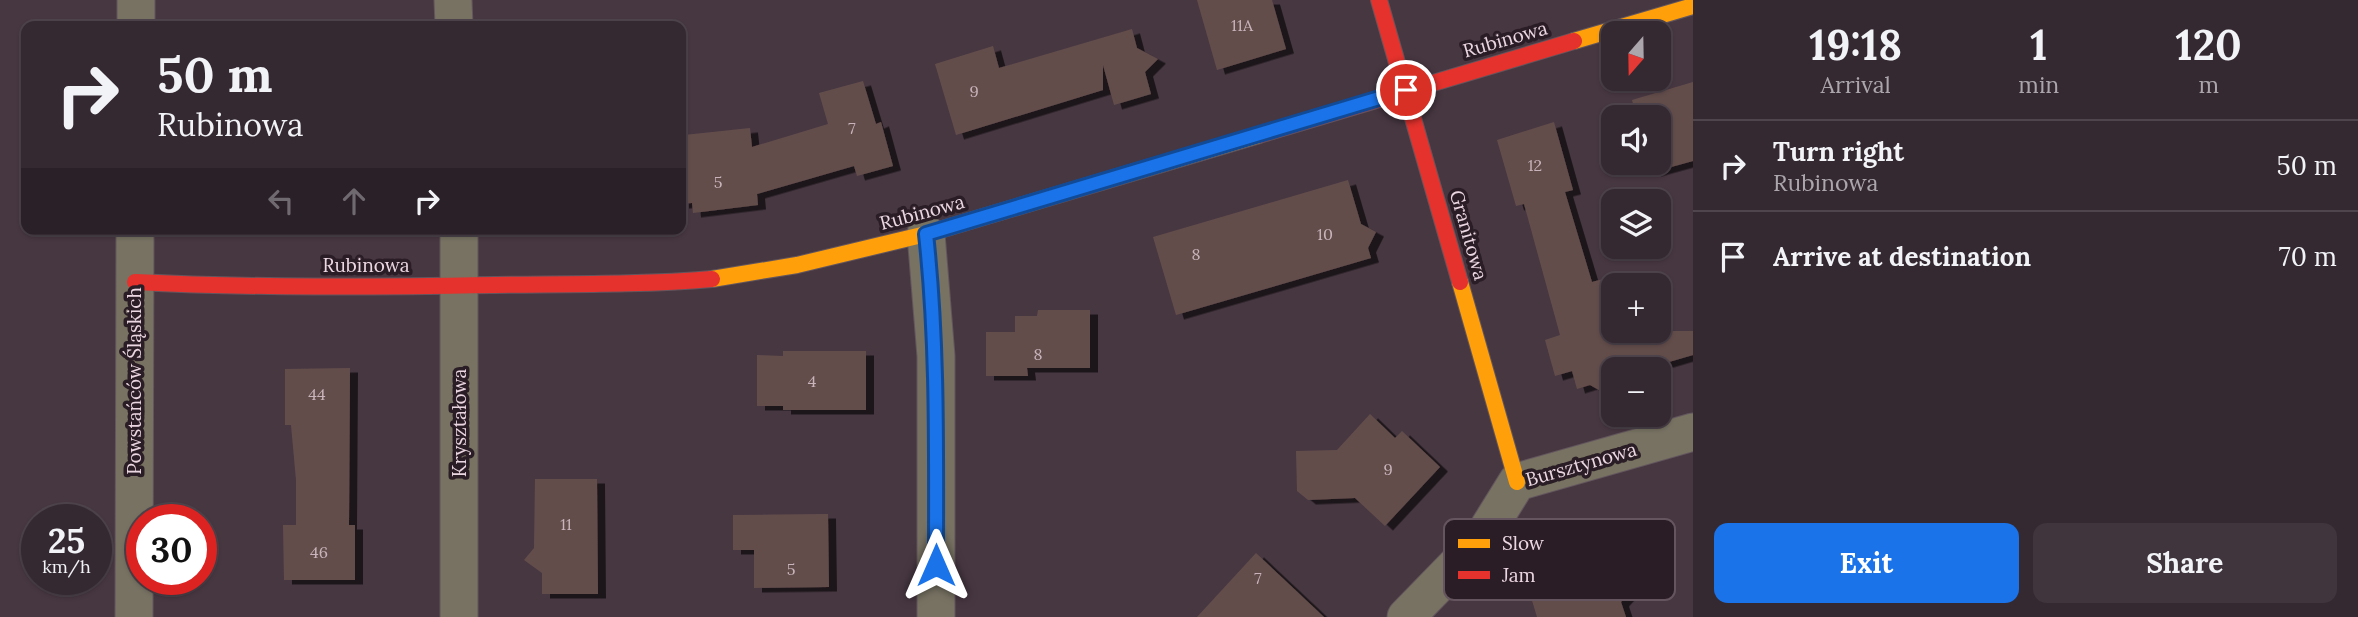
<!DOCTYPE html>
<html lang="en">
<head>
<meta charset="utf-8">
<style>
	body { margin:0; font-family:Lora,serif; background:#40353d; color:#f1f3f6; height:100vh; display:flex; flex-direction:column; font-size:26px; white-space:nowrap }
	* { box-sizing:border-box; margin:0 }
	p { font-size:23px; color:#aaa6ab }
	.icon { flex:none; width:38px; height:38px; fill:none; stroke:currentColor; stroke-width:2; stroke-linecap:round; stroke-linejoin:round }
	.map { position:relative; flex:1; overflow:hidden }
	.details { display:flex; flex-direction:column; background:#352931; width:665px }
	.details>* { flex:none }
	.guide { position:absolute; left:21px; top:21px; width:665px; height:214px; border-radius:14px; box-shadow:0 2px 5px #0004,0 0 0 2px #4f454d; background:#352931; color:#f1f3f6; overflow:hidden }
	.needle { width:46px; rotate:200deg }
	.buttons { position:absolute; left:1601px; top:21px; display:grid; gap:14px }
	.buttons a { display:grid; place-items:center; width:70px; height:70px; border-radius:14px; background:#352931; box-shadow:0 2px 5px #0004,0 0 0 2px #4f454d; font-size:35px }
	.speed { position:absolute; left:21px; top:504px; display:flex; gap:14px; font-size:35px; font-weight:700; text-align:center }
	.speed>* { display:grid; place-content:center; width:91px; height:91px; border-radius:50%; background:#352931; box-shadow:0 2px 5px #0004,0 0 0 2px #4f454d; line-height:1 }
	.speed small { font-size:18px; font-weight:400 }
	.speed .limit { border:10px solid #d22; background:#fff; color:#111 }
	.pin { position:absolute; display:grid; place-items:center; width:60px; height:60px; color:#fff; margin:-30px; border:4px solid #fff; border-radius:50%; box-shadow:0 2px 7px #0007 }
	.me { position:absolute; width:77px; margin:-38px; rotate:0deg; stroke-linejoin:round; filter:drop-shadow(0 0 5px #0008) }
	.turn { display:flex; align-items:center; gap:24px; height:147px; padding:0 21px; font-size:32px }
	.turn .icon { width:91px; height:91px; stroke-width:2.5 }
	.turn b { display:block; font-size:49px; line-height:60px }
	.lanes { display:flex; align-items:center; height:66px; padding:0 21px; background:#0003; justify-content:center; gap:35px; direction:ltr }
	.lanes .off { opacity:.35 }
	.eta { display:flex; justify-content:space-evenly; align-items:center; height:119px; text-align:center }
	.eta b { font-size:42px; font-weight:700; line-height:49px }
	.cta { display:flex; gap:14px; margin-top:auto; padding:14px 21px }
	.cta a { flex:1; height:80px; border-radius:14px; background:#1a73e8; color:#fff; font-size:28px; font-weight:700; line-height:80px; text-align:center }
	.cta a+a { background:#40353d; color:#f1f3f6 }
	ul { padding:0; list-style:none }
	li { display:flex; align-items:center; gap:21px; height:91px; padding:0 21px; border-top:2px solid #4f454d }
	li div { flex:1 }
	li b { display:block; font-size:26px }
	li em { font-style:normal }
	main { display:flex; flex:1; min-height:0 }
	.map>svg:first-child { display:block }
	.building { fill:#634d4c; filter:url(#shadow) }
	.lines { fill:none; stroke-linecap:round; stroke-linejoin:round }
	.street-casing { stroke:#63555d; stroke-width:39 }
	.slow-casing { stroke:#63555d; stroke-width:18 }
	.jam-casing { stroke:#63555d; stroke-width:18 }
	.street { stroke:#777262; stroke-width:37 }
	.slow { stroke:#ff9f0a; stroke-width:16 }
	.jam { stroke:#e5322d; stroke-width:16 }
	.route-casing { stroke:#114b97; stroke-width:18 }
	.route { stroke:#1a73e8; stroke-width:12 }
	.labels { text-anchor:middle; stroke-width:7; stroke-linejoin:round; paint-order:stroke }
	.number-label { font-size:16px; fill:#c9b4bc }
	.street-label { font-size:19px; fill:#ebd7e2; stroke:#2b1d25 }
	.key { fill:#2b1d25; stroke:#65555e; stroke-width:2 }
	.key-label { font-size:19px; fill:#ebd7e2 }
</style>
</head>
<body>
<main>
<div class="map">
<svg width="1693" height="617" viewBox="0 0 1693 617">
	<defs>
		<filter id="shadow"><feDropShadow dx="8" dy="4.5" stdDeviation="0" flood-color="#0009"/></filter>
	</defs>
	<rect width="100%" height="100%" fill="#473741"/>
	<path class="building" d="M1197 0H1272L1286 49 1217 70Z
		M1132 29 1137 48 1158 59 1145 72 1151 94 1114 105 1103 65V90L956 135 935 64 993 46 999 68Z
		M863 81 876 124 881 122 893 166 857 176 854 166 757 194 758 205 693 213 692 203 681 204V160H687L684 135 750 128 752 147 828 124 819 93Z
		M1693 82V161L1653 172 1650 163H1659V117H1637L1632 100Z
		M1554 122 1573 190 1565 192 1592 282 1603 279 1614 314V331H1693V355L1645 369H1614V380L1606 394 1590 385 1577 389 1572 371 1555 376 1545 340 1560 335 1524 204 1516 206 1497 140Z
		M1348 180 1361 224 1376 232 1368 248 1371 258 1176 315 1153 237Z
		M1038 310H1090V368H1027L1028 376H986V332H1015V316H1037Z
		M783 351H866V410H783V406H757V355L783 356Z
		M350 368 349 525H355V580H284L283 525H296V480L291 425H285V369Z
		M1370 414 1395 438 1402 431 1440 467 1385 526 1355 498 1308 500 1297 491 1296 451 1337 450Z
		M535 479H597L598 594H542V573L524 560 534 548Z
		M828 514 829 587 754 588V550H733V515Z
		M1616 546 1622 570 1647 574 1621 602 1626 617H1537L1527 584 1551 577 1548 566Z
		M1256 553 1324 617H1197Z"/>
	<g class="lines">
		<g class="street-casing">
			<path id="street" d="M453 0 454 26
				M136 26V0
				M926 234 936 356V617
				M134 617 135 229
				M459 617V229
				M1406 617 1481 540 1517 482 1693 432"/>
		</g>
		<g class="slow-casing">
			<path id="slow" d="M1574 41 1693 6
				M712 279 797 265 926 234 1259 135
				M1460 282 1517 482"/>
		</g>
		<g class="jam-casing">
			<path id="jam" d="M1379 0 1460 282
				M1259 135 1574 41
				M135 282C255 288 375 287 495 285 568 284 640 285 712 279"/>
		</g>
		<use href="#street" class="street"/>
		<use href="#slow" class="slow"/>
		<use href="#jam" class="jam"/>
	</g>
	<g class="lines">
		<g class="route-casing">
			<path id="route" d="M936 565C936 454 938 344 926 234L1406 90"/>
		</g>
		<use href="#route" class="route"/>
	</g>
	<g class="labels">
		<g class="number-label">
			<text x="1242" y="31">11A</text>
			<text x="974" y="97">9</text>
			<text x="852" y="134">7</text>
			<text x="1535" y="171">12</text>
			<text x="718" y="188">5</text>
			<text x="1325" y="240">10</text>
			<text x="1196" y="260">8</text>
			<text x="1038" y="360">8</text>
			<text x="812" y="387">4</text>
			<text x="317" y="400">44</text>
			<text x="1388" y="475">9</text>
			<text x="566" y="530">11</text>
			<text x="319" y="558">46</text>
			<text x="791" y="575">5</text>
			<text x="1258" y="584">7</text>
		</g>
		<g class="street-label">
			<text transform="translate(1505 39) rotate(-16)" y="7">Rubinowa</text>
			<text transform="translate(922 212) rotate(-15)" y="7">Rubinowa</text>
			<text transform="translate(1469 235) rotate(74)" y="7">Granitowa</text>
			<text x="366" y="272">Rubinowa</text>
			<text transform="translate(134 381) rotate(-90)" y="7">Powstańców Śląskich</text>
			<text transform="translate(459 423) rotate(-90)" y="7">Kryształowa</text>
			<text transform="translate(1581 464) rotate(-16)" y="7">Bursztynowa</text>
		</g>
	</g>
	<rect x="1444" y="519" width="231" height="81" rx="10" class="key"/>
	<rect x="1458" y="539" width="32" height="9" fill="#ff9f0a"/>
	<rect x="1458" y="571" width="32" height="8" fill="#e5322d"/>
	<g class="key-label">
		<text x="1502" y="550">Slow</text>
		<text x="1502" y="582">Jam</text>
	</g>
</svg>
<div class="buttons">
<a><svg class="needle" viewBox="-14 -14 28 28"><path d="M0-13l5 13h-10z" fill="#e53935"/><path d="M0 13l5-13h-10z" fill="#aaa6ab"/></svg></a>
<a><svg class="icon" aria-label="sound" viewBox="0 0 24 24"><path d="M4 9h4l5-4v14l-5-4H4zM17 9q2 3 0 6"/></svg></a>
<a><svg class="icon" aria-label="layers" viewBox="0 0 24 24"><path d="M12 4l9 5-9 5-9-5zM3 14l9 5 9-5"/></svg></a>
<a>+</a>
<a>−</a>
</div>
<div class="speed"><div>25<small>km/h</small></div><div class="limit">30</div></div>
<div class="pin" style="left:1406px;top:90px;background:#d93025"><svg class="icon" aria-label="arrive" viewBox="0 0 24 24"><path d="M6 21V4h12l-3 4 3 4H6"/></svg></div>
<svg class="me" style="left:936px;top:565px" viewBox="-20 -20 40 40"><path d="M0-17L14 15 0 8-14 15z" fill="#1a73e8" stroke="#fff" stroke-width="4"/></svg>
<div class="guide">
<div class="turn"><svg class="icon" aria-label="right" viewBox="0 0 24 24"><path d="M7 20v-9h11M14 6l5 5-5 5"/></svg><div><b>50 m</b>Rubinowa</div></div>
<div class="lanes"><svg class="icon off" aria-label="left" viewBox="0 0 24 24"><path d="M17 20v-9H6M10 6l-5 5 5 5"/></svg><svg class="icon off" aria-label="ahead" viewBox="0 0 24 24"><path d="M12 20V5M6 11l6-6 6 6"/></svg><svg class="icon" aria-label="right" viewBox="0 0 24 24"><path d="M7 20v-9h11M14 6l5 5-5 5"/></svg></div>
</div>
</div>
<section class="details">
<div class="eta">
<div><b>19:18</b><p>Arrival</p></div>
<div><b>1</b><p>min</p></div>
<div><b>120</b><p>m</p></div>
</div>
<ul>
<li><svg class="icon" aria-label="right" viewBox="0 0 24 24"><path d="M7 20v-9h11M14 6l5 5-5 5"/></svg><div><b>Turn right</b><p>Rubinowa</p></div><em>50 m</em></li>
<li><svg class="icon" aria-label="arrive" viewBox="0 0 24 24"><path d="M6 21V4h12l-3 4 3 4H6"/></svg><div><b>Arrive at destination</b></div><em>70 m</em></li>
</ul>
<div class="cta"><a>Exit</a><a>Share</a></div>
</section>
</main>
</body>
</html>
